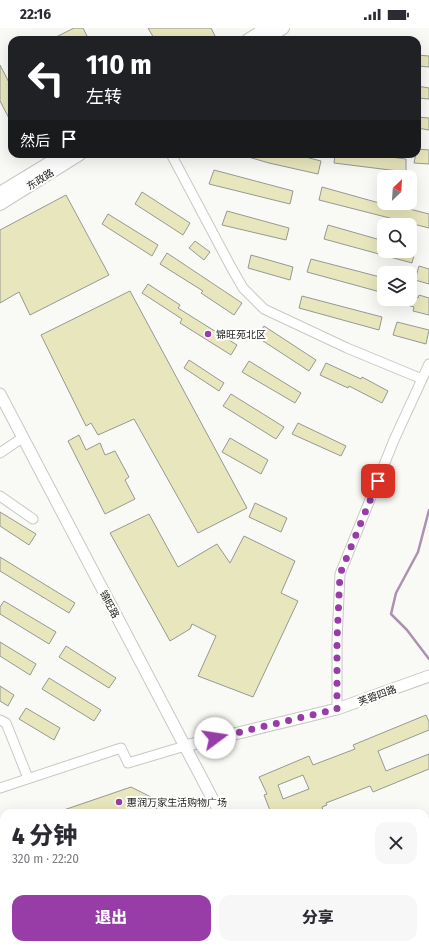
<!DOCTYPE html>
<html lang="zh">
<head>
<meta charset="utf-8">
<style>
	body { margin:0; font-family:"Fira Sans Condensed","Noto Sans SC",sans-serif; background:#f7f7f7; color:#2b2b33; height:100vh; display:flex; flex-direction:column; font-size:15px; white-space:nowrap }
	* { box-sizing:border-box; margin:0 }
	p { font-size:13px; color:#7c7c81 }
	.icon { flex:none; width:22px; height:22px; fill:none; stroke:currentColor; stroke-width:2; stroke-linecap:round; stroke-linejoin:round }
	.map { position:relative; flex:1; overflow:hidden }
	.drawer { position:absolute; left:0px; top:781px; width:429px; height:140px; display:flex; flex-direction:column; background:#fff; border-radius:12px 12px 0 0; box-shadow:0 4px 16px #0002 }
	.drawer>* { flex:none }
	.banner { position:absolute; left:8px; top:8px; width:413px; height:122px; border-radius:12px; box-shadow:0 4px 16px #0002; background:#202124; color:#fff; overflow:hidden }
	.needle { width:26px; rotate:25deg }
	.controls { position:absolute; left:377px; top:142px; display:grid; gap:8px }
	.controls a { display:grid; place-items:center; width:40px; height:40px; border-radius:8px; background:#fff; box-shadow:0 4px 16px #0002; font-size:20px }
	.pin { position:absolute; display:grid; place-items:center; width:34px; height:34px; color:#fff; margin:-17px; border-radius:8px; box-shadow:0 2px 6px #0006 }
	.me { position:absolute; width:44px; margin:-22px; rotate:76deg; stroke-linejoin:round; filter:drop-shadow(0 0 3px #0008) }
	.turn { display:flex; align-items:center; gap:14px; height:84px; padding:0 12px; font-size:18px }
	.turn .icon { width:52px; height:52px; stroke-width:2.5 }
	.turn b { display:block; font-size:28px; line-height:34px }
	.then { display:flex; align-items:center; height:38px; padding:0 12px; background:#0003; gap:8px; font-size:15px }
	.round { display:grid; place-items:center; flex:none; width:42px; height:42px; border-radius:12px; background:#f7f7f7 }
	.head { display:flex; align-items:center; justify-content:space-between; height:68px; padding:0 12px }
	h1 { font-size:24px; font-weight:800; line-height:30px }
	.primary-button { display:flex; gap:8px; margin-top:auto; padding:8px 12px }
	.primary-button a { flex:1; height:46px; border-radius:12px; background:#983da8; color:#fff; font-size:16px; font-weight:800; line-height:46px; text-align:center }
	.primary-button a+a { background:#f7f7f7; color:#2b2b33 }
	.status { display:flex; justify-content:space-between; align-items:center; height:28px; padding:0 20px; background:#fff; direction:ltr }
	.status svg { height:11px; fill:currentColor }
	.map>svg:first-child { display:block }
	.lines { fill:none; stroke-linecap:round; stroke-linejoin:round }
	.stream { stroke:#ac91b1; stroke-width:2.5 }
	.building { fill:#e7e6bc; stroke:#989894; fill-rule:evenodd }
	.minor-casing { stroke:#c8c8c4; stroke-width:11 }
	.tertiary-casing { stroke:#c8c8c4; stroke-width:13 }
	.secondary-casing { stroke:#c8c8c4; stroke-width:14 }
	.minor { stroke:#fff; stroke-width:9 }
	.tertiary { stroke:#fff; stroke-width:11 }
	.secondary { stroke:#fff; stroke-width:12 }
	.route { stroke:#983da8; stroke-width:7; stroke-dasharray:0 12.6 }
	.poi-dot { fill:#983da8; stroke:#fffffe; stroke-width:1.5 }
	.labels { text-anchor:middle; stroke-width:4; stroke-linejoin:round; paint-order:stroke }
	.street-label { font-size:10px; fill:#222220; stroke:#fffffe }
	.poi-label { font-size:10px; fill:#222220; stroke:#fffffe; text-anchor:start }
</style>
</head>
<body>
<div class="status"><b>22:16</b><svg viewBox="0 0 49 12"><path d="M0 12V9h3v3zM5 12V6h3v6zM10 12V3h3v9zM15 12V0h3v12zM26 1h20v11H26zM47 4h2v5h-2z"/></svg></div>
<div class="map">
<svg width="429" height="921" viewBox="0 0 429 921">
	<rect width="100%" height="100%" fill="#f9f9f5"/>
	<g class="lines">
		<path class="stream" d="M429 482 418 524 396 565 391 586 407 602 429 631"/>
	</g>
	<path class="building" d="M74 0H83L89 12H50Z
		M148 0H211L215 8 208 12H155Z
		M417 27 429 28V39L417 38Z
		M0 37 12 60V96L0 73Z
		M417 58 429 60V71L417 70Z
		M417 89 429 90V102L417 100Z
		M417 121 429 122V136L414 135Z
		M245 126H294L321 133 318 146 269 135 245 128Z
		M335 126H367L406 131V144L334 135Z
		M214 142 293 163 290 176 209 156Z
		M322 159 390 178V176L429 186V200L319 172Z
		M142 164 190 195 183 207 135 176Z
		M66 167 109 247 30 287 19 264 0 275V202Z
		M227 183 289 200 286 212 222 197Z
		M108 186 158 217 152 228 102 196Z
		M328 197 384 213V223H415L412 235 324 211Z
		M195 213 210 224 204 232 189 220Z
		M167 225 242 275 234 287 201 265 203 263 160 236Z
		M251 227 293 239 290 252 248 240Z
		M311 231 384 250V265L307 244Z
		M419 238 429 241V256L415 252Z
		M148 256 180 277 178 280 237 317 231 327 180 295 182 291 142 265Z
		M130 263 247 480 198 505 134 391 98 407 91 395 86 398 41 307Z
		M410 267 418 270 419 267 429 270V287L413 283 414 279 407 277Z
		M302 268 382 289 379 302 299 280Z
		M397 294 429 302 426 316 393 307Z
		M264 298 316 332 309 343 257 309Z
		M189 332 224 355 219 363 184 340Z
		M249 333 301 365 295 375 242 344Z
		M326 335 361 351 362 349 388 363 382 375 349 358 348 360 320 347Z
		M231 366 284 399 276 411 223 378Z
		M298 395 346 418 341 428 292 406Z
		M79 407 86 422 100 415 105 427 115 423 129 449 125 452 135 471 105 486 68 413Z
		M230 410 268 432 261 446 222 424Z
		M255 475 287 490 281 504 249 489Z
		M0 484 36 506 29 517 0 498Z
		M149 486 178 539 217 516 230 535 244 508 295 533 281 565 298 573 253 669 198 648 216 608 192 596 190 601 170 613 110 505Z
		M0 529 75 575 69 585 0 543Z
		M4 573 56 604 49 616 0 586V579Z
		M0 614 36 636 30 647 0 628Z
		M66 618 116 650 109 660 59 629Z
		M49 650 101 682 94 693 42 661Z
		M0 658 14 667 8 678 0 673Z
		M26 680 60 700 54 712 19 691Z
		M426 687 429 694V702L378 723 386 743 429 726V741L373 764 370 758 326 775 327 777 322 779 324 785H271L264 767 267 766 259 749 309 728 313 737 355 721 353 717ZM303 747 309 761 283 771 278 757Z
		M131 759 151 769 157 780 154 785H55Z"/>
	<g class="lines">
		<g class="minor-casing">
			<path id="minor" d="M171 126 231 239 243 260 264 281 347 320 422 351
				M0 425 22 410
				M0 468 33 491
				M337 681V612L340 546 394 412 429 336
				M0 692 6 695 28 750
				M0 760 121 720 128 735 185 718
				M0 863 4 864
				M23 921 24 917
				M100 921 101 917
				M181 921 182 917"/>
		</g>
		<g class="tertiary-casing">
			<path id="tertiary" d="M0 366 220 785
				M185 718 337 681 429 648
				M290 917 292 921"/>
		</g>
		<g class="secondary-casing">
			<path id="secondary" d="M248 12 267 0
				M264 12 283 0
				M0 165 64 126
				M0 176 80 126"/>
		</g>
		<use href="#minor" class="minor"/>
		<use href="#tertiary" class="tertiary"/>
		<use href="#secondary" class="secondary"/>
	</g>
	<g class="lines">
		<path class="route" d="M215 710 337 681V612L340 546 378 453"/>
	</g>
	<g class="poi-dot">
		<circle cx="208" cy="306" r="4"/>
		<circle cx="119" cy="774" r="4"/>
	</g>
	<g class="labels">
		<g class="street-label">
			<text transform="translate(40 151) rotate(-32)" y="4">东政路</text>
			<text transform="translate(110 576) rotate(62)" y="4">锦旺路</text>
			<text transform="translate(377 667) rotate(-20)" y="4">芙蓉四路</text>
		</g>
		<g class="poi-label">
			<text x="216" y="310">锦旺苑北区</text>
			<text x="127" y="778">惠润万家生活购物广场</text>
		</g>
	</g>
</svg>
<div class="controls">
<a><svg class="needle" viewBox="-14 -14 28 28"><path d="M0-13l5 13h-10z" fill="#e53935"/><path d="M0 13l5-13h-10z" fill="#7c7c81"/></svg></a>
<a><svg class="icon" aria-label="search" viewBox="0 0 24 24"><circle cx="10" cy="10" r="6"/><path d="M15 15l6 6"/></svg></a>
<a><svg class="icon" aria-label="layers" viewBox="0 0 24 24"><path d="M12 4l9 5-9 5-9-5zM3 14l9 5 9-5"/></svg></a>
</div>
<div class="pin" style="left:378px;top:453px;background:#d93025"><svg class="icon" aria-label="arrive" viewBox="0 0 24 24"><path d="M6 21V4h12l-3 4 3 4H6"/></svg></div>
<svg class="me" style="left:215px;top:710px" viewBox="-20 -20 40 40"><circle r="19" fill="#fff"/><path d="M0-13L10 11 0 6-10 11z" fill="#983da8"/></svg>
<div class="banner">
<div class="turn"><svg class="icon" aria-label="left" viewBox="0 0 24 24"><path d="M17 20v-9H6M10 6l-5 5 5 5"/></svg><div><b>110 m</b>左转</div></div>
<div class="then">然后<svg class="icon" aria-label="arrive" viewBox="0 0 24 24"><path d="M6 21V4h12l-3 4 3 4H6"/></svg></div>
</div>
<section class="drawer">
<div class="head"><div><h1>4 分钟</h1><p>320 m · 22:20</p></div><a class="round"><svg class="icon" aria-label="close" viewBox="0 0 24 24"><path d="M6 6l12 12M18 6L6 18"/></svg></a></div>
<div class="primary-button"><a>退出</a><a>分享</a></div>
</section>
</div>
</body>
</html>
